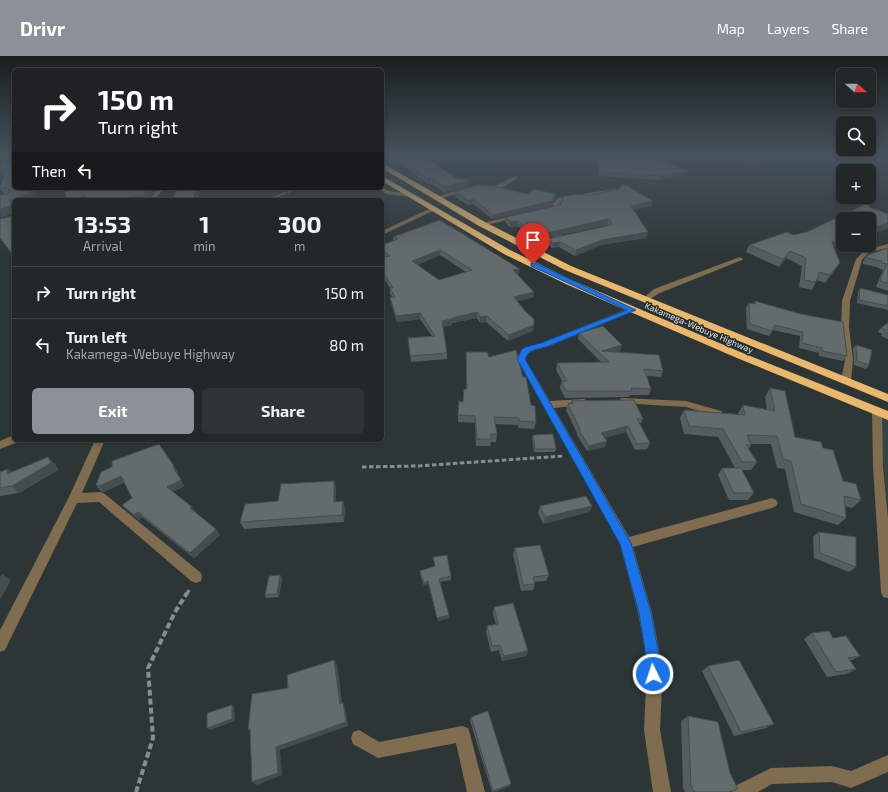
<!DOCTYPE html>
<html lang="en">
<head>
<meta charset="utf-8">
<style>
	body { margin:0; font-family:"Exo 2",sans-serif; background:#2e3434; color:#f1f3f6; height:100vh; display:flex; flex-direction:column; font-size:15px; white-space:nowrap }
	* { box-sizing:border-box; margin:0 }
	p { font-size:13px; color:#a2a6a8 }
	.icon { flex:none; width:22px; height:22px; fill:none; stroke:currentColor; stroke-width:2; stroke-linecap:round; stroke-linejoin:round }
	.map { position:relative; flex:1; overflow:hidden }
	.details { position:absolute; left:12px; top:142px; width:372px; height:244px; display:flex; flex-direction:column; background:#222828; border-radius:6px; box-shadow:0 2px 6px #0003,0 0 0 1px #3f4445 }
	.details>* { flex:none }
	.guide { position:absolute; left:12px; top:12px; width:372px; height:122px; border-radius:6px; box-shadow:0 2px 6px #0003,0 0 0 1px #3f4445; background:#202124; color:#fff; overflow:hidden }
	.needle { width:26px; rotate:110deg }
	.fabs { position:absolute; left:836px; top:12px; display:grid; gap:8px }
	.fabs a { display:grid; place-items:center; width:40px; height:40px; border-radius:6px; background:#222828; box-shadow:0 2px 6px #0003,0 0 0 1px #3f4445; font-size:20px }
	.pin { position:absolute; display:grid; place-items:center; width:34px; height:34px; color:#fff; margin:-41px -17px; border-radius:50% 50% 50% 0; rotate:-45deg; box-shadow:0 0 4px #0007 }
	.pin .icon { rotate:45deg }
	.me { position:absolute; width:44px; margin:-22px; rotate:356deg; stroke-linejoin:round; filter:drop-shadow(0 0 3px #0008) }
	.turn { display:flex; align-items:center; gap:14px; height:84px; padding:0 20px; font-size:18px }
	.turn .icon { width:52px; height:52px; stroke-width:2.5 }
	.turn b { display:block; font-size:28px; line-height:34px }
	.then { display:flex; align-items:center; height:38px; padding:0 20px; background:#0003; gap:8px; font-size:15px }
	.eta { display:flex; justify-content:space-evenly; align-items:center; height:68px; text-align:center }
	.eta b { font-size:24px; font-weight:700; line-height:28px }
	.button { display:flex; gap:8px; margin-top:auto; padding:8px 20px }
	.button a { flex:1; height:46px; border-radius:6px; background:#8c9099; color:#fff; font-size:16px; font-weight:700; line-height:46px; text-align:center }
	.button a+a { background:#2e3434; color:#f1f3f6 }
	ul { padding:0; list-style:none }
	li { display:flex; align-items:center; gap:12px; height:52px; padding:0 20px; border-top:1px solid #3f4445 }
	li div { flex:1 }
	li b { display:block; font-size:15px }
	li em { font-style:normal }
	header { display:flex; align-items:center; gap:24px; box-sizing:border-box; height:56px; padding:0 20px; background:#8c9099; color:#fff }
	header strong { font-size:19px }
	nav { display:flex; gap:22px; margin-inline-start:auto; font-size:14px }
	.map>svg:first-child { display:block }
	.built { fill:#334445 }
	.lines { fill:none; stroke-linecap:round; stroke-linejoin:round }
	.path-far2 { stroke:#868e8e; stroke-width:1.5; stroke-dasharray:2 1; stroke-linecap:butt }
	.path-far1 { stroke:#868e8e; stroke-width:3; stroke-dasharray:4.5 2.5; stroke-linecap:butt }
	.path { stroke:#868e8e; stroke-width:4; stroke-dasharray:6 3; stroke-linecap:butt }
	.minor { fill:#806c4f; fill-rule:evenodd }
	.highway { fill:#eab76c; fill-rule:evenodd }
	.wall { fill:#555d5e; fill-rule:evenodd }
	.shaded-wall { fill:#454c4c }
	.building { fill:#636c6d; stroke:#454c4c; fill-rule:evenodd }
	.route { fill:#1a73e8; stroke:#114b97 }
	.labels { text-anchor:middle; stroke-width:3; stroke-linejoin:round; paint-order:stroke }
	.far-street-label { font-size:9px; fill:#e0e6e6; stroke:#242c2c }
</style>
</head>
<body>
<header>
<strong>Drivr</strong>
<nav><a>Map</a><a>Layers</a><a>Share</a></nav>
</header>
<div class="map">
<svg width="888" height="736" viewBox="0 0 888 736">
	<rect width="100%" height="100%" fill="#2d3636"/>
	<path class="built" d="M878 358 888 362V451Z"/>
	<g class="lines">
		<path class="path-far2" d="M552 98 553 100
			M268 144 298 132"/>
		<path class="path-far1" d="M362 411 417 410 564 400
			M187 538 190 532"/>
		<path class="path" d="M136 736 153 682 148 612 175 556 187 537"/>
		<path class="minor" d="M514 120 519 121C510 128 492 139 481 132L484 130H495Z
			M382 131 389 135 410 137 413 139 410 141 386 138 378 132H382Z
			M467 131 469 132V134L436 144 433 142Z
			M158 132H164L155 144H149Z
			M614 133 616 134V136L562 144 559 148V153L547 156 544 154 554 151 553 148 558 142Z
			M433 151 436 153 435 154 382 179V175Z
			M519 158 522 160 521 161 482 170 479 168Z
			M561 179 563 180V182L524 192 521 190Z
			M888 188V192L869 196 862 204 850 245 849 271 853 304 851 325 846 328 843 327 841 325 845 304 841 271 842 245 856 203 865 194Z
			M740 201 743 203 742 204 660 237 645 246 641 244 654 233Z
			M630 252H633L637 254 547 291C538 293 529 294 525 303L550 345 584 343 589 346 584 349 554 352 629 481 772 442 776 444 778 447 776 450 772 452 633 491 652 557 659 594 662 630 660 674 671 736H653L644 674 646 630 645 594 638 557 620 488 517 303C521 292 530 290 541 287Z
			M622 342 686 345 721 355 723 357 718 361 686 351 619 347 617 345Z
			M877 353 882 356 883 410 888 462V542L883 541 881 536 873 410 872 356Z
			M14 379V384H19L18 386 0 393V385Z
			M95 384H105L82 437 101 436 105 438 201 517 202 521 201 525 196 527 191 525 99 446 77 447 5 594 0 596V574L69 441Z
			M462 670 468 672 470 678 485 736H467L456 687 378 702 353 688 351 682 353 676 359 674 379 686Z
			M888 699V716L851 732 832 726 772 728 758 736H732L735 730 771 712 832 710 851 715Z"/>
		<path class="highway" d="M382 107 485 166 571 210 888 338V346L565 214 479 170 382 112Z
			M382 120 510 194 574 225 745 298 888 355V364L737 302 568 229 504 198 382 125Z"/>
	</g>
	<path class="wall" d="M0 98 14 144V157L1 161 5 138 0 132 4 120 0 121Z
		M386 98H464L427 103 456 122 469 129 445 137 430 127 428 128 400 108 396 109Z
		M565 98H653L678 112 685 113V114L686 119 660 124 599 120 598 100 573 104Z
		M657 98H734L717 100 719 101 746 103 719 106 705 99 668 104Z
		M755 98H796L784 103 779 102 743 110 745 105Z
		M156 132 148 144H67L66 143Z
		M202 132 196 144H172V143Z
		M454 136 527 138H556L555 143 553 146 552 150 492 163 473 148 468 149 454 140Z
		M587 140 651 150 634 154 646 182 601 189 575 200 559 191 552 192 548 188V183L609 170 607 169 541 183 532 175 526 177 518 170 510 171 505 166 506 161 560 149Z
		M869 151 888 158V172L869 179V163H843V188L834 191 835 214 825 227 817 224 812 234 799 231 802 210 786 202 779 211 746 196 749 189 793 179 807 176Z
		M440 164 519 218 517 219 534 236V241L517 245 533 275 508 285 486 266 480 267 477 262 452 267V269L442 271 447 297V303L411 306 408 282 432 280 420 263 397 266 391 247 390 242 392 241 390 238V232L382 220V201H385L382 199V189L393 185V181ZM440 199 466 216 439 224 417 209Z
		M888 192V235L876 231 883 214 878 212 877 211 863 208V205L867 199Z
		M860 232 888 239V254L857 247 858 236Z
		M755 245 847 300 843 305 819 300V297L799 292 800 280 773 274 769 280 747 273 746 252 749 247 754 248Z
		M888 267V283L881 280 882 278 878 276 881 272Z
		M579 277 620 295 616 296 663 315 661 321 647 320 651 333 649 339H630L629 341 565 342 560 332 561 326 562 325 556 314 557 307 601 306 578 283Z
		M856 289 869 309 866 313 854 309 853 292Z
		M466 296 489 301 531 349 536 366 534 373 518 372V369L495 368 497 378 496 386H491L490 390H476L475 367 458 366V359L463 346 466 333Z
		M770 332 795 381 823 392 843 425 861 444 852 452 845 450 846 462 838 469 794 456 785 413 777 412 771 388H751V389L749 393 757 406 751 414H742L754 437 748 444H729L718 419 722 412H735L718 381 684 378 680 362 684 354 738 358V357L743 349 767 354 765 341Z
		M571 345 643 363 640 368 650 387 647 393 635 394 626 376 604 382 607 385 605 391 587 395 577 379V377L566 354 568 348 571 347Z
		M533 379 556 393 555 396H534L532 382Z
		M159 388 178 416 177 417 184 430 173 436 196 456 195 457 220 479 194 502 142 461 139 464 127 454 122 449 132 442 124 426 104 436 101 435 96 429Z
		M55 408 58 414 19 437 0 440V416L8 413 12 416Z
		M336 432V446L345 452 344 466 244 473 240 466 278 445Z
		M540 450H592L589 456 543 468 538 457Z
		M819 476 856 511 849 516 814 502 813 481Z
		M515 492 549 519 546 525 534 526 535 528 533 534 521 535 513 498Z
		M433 501 451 520V524L440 526 449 562 438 565 428 528 424 530 420 518V515L435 510Z
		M280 519 282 522 279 541 266 542 265 539Z
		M494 551 528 595 526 600 502 605 499 594 491 596 486 576 487 570 496 569 493 557Z
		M812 577 833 582 860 600 850 605 856 613 846 618 827 621 804 583Z
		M708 610 774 668 766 672 734 680 702 615Z
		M688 660 729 736H685L683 732 681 665Z
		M471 661 510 730 495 736H492L470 665Z"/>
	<path class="shaded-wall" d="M427 98H464L421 103V99Z
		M590 98H598V100L573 104V100Z
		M685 98H705V99L668 104 669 100Z
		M715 98H734L716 100H715Z
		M777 98H781L779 102 743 110 745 105Z
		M786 98H796L784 103Z
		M747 99 746 103 719 106 721 103Z
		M11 100 14 106 0 108V101Z
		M399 103 400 108 396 109V104Z
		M6 113 10 119 0 121V114Z
		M683 113H685L684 115H687L686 119 660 124 661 120Z
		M430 122V127L428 128V123Z
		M469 124V129L445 137V131Z
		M31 132H36L34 144H14V157L1 161 0 153 9 144Z
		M149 132H156L148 144H147L145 140V137Z
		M198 132H202L196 144H194L193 142Z
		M556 138 555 143 553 146 552 150 492 163 493 159 553 142Z
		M85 140 87 144H67L66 143Z
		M473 143V148L468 149 469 145Z
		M653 145 651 150 630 155 631 150Z
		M608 163 607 169 541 183 542 178Z
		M518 165V170L510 171V166Z
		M888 167V172L869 179V175L870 173Z
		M533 170 532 175 526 177V172Z
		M648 176 646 182 601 189 575 200 576 194 602 184Z
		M843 183V188L828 193 832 186Z
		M560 186 559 191 552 192 553 187Z
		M440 194V199L413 211 412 205Z
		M790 195 786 202 779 211 783 203Z
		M840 207 835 214 825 227 830 219Z
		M520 213 519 218 512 220 513 214Z
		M534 236V241L513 247 514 241Z
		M477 256V262L452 267V269L442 271V265L452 262Z
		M420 257V263L397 266 396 260Z
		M487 260 486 266 480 267V261Z
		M534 269 533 275 508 285 509 279Z
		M622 289 620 295 603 300 602 295Z
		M628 370 626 376 599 383 601 377Z
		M607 385 605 391 587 395 589 390Z
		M48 401 55 408 58 414 19 437 12 430Z
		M174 410 178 416 177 417 184 430 171 437 167 431 173 411Z
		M8 413 15 420 7 418Z
		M121 420 126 426 104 436 99 430Z
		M334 425 336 432V453L334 446Z
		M343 445 345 452 344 466 342 459Z
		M592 450 589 456 543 468 545 461Z
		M192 451 196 456 194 458 190 452Z
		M138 456 142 461 139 464 134 459Z
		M216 473 220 479 194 502 190 497Z
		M2 518 11 524 1 542H0V521Z
		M280 519 282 522 279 541 277 538Z
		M428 525V528L424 530V527Z
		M449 559V562L438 565 437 562Z
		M528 595 526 600 502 605 504 600Z
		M334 604 337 608 343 652 340 648Z
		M343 647 345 651 348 670 280 694 282 719 257 729 252 726 276 691Z
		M232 649 234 651 235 665 210 674 207 672Z
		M511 728 510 730 495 736H493V735Z"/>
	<path class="building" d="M0 98H14V132H31L30 138 9 144 13 149 0 153V139L7 138 11 135 7 132H0L6 113 0 114V107L10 106 11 100 0 101Z
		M390 98H427L421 99 456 122 469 124 445 131 430 122 428 123 399 103 396 104Z
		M570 98H590L573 100Z
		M599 98H653L678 112 685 113H683L687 115 661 120 600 116Z
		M665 98H685L669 100Z
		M711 98H715V99L719 101 737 98H747V99L721 103Z
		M755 98H777L745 105Z
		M478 129 493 130 527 138 534 133 556 138 553 142V145L493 159 473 143 469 145 454 136Z
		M626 129 653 145 631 150 648 176 602 184 576 194 560 186 553 187 548 183 611 169V165L608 163 542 178 533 170 526 172 518 165 510 166 506 161 560 149 564 140 582 138 587 140 619 133 621 130Z
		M65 132H149L145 137V140L130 141 131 144H85V140L66 143Z
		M178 132H198L193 142 172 143Z
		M872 145 869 151 888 158V167L870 173 868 155 865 163H843V183L832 186 840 207 830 219 819 216 816 226 804 224 806 202 790 195 783 203 749 189 787 176 793 179 807 176Z
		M13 160 14 161V199H13L0 182V163Z
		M440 164 520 213 513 214 534 236 514 241 525 255 534 263V269L509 279 487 260 480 261 477 256 452 262V263L442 265 447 297 410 300 408 282 435 280 420 257 396 260 390 242 395 241 390 232H393L382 215V201L390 200 382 194V189L398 183 393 181ZM440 194 472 214 439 224 412 205Z
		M888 192V227L880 225 887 208 882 207V205L867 202V199Z
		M860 232 888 239V250L859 244Z
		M755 245 801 258 843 266 847 300 822 295V292L802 287 803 276 775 269 772 275 750 268 749 247 756 248Z
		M888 267V278L884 276 886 274 881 272Z
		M603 270 622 289 602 295 659 299 663 315 644 313 651 333 631 332 632 335H567L561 326 567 325 557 307 609 306 579 277Z
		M856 289 872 294 869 309 857 305Z
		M516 294 523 321H526L531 349 535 350 536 366 519 365V362L494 361 497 378H491V383H477L475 360 458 359 459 345 463 346 464 333H467L466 296H487L489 301Z
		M770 332 785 335 795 381 821 386 823 392 833 394 843 425 856 428 861 444 844 440 846 462 801 448 791 405 783 403 777 380 747 379 751 389H746L757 406H742L723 373 689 370 684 354 745 359 743 349 775 355Z
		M634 344 643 363H637L650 387 637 388 628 370 601 377 607 385 589 390 578 373H580L568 348 573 347 571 345Z
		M553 378 556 393H535L533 379Z
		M159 388 174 410 173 411 181 424 167 431 192 451 190 452 216 473 190 497 138 456 134 459 122 449 132 442 121 420 99 430 96 429 101 416 112 411V405Z
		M48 401 51 407 12 430 0 432V416L8 413 7 418Z
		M722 412H741L754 437H734Z
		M334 425V446L343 445 342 459 240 466 245 448 278 445 281 428Z
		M586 440 592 450 545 461 540 450Z
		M819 476 856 481V511L820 497Z
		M540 489 549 519 533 521 535 528 523 529 515 492Z
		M447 499 451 520 439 523 449 559 437 562 428 525 424 527 420 515 435 510 433 501Z
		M280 519 277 538 265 539 269 520Z
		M513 547 528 595 504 600 500 589 492 590 487 570 498 568 494 551Z
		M829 575 833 582 846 580 860 600 848 602 856 613 836 616 812 577Z
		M334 604 340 648 343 647 346 666 276 691 278 717 252 726 250 673 248 674 252 638 288 632 287 619Z
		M739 604 774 668 741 676 708 610Z
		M232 649V663L207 672V657Z
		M488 655 511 728 493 735 471 661Z
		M688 660 718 666 730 717 738 733 729 736H694L691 729Z"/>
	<linearGradient id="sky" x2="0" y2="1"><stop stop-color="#191e1e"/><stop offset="0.49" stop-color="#46525d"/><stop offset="1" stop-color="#46525d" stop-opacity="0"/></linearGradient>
	<rect width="888" height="201" fill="url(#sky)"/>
	<path class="route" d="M531 207H535L636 254 546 291C537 293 529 293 525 303L631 487 651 557 658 594 660 618 658 623 653 625 648 623 646 618 645 594 639 557 620 488 517 303 522 293 526 291 541 287 627 254 531 210Z"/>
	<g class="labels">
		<g class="far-street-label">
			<text transform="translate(699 272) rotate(23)" y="3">Kakamega-Webuye Highway</text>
		</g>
	</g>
</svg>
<div class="fabs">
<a><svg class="needle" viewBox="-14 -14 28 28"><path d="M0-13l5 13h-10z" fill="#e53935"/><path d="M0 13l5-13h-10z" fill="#a2a6a8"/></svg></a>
<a><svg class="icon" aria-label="search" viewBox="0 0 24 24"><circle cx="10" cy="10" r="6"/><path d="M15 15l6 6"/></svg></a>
<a>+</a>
<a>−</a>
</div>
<div class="pin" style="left:533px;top:208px;background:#d93025"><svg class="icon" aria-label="arrive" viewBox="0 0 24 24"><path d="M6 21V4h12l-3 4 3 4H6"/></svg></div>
<svg class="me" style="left:653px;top:618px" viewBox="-20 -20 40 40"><circle r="17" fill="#1a73e8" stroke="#fff" stroke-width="3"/><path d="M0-11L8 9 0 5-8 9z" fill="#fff"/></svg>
<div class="guide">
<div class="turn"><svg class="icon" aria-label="right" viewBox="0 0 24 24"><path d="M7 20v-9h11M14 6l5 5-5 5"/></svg><div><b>150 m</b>Turn right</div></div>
<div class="then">Then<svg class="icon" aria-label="left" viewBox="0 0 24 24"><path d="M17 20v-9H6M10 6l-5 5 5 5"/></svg></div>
</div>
<section class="details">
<div class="eta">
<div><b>13:53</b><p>Arrival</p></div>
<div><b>1</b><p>min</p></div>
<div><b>300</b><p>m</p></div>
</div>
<ul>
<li><svg class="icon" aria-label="right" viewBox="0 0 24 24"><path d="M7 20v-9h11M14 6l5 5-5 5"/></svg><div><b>Turn right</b></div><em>150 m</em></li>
<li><svg class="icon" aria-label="left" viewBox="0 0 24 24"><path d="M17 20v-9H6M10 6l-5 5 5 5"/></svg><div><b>Turn left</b><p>Kakamega-Webuye Highway</p></div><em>80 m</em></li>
</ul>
<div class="button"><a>Exit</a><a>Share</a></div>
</section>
</div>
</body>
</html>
